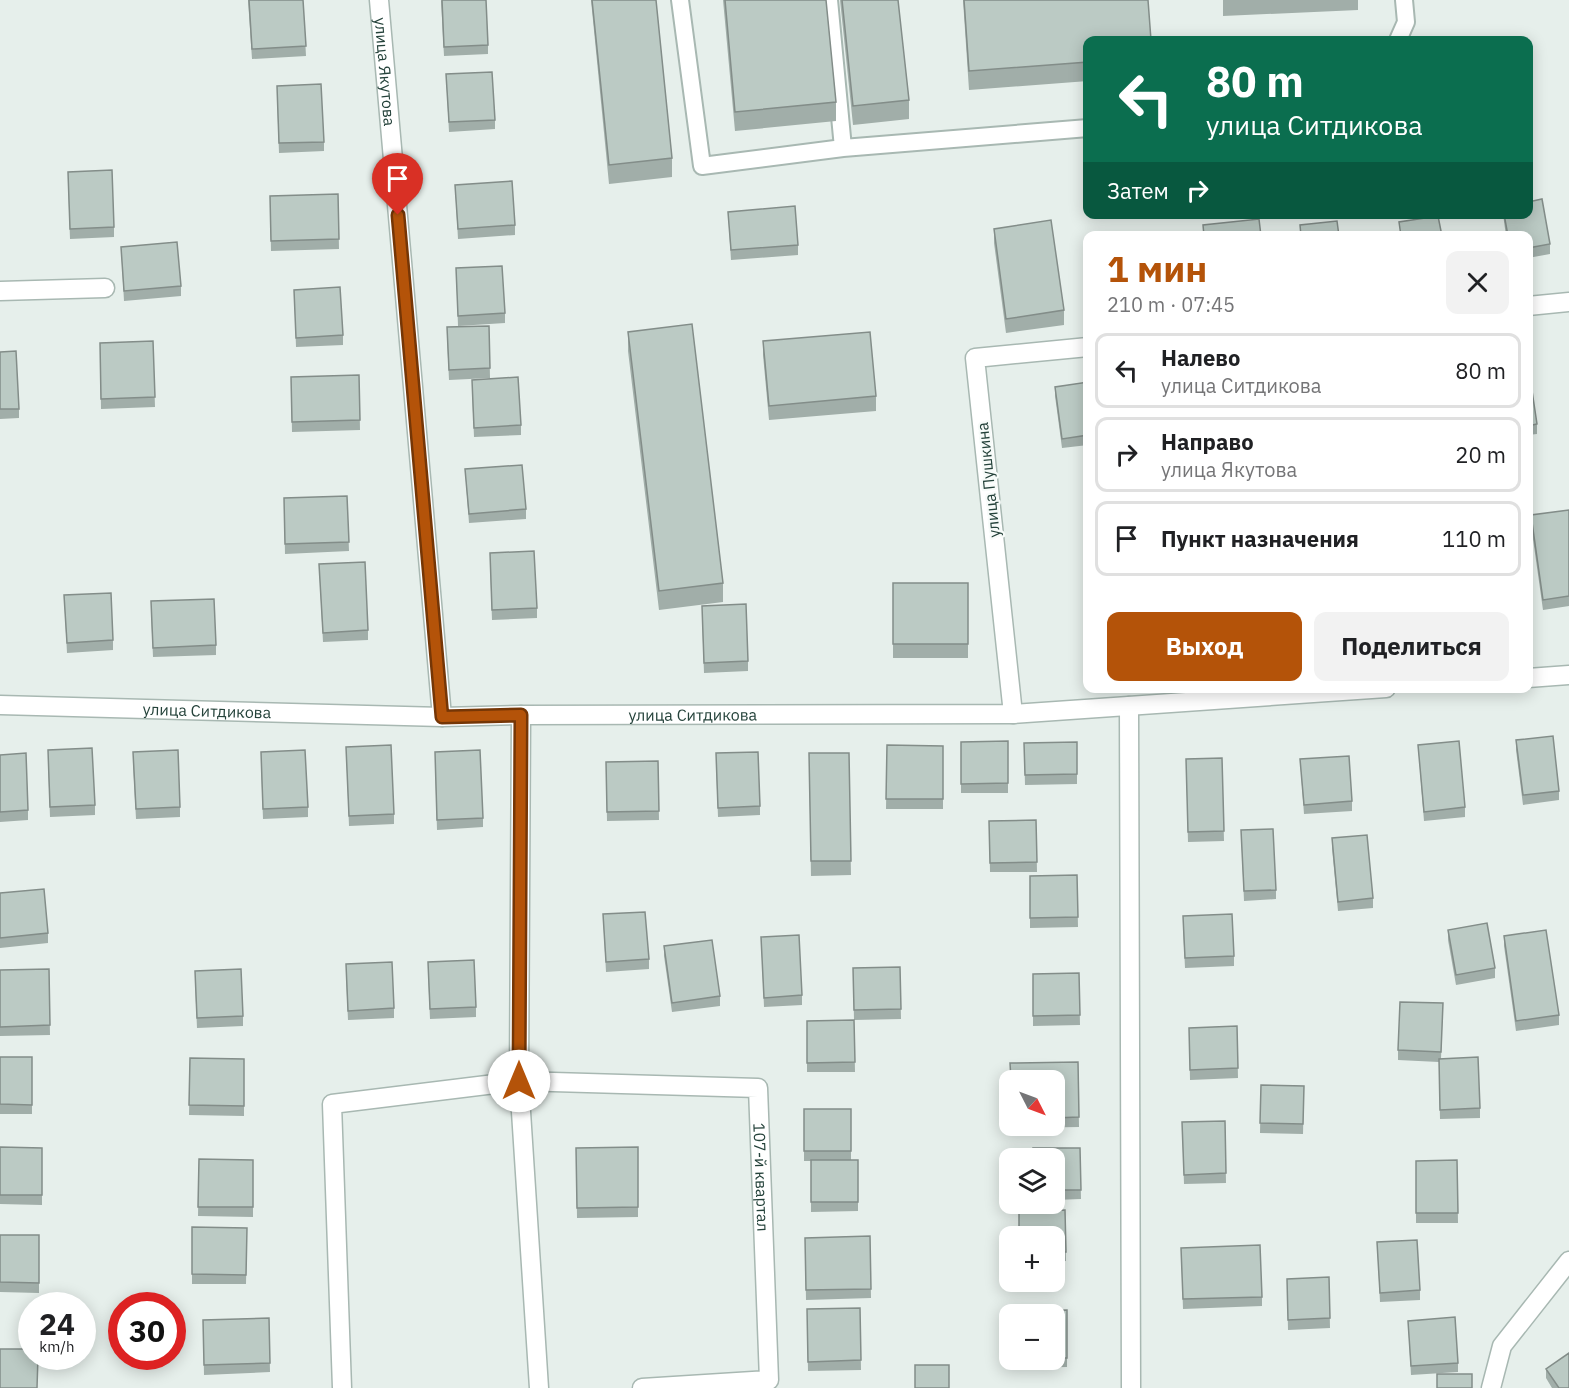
<!DOCTYPE html>
<html lang="ru">
<head>
<meta charset="utf-8">
<style>
	body { margin:0; font-family:"IBM Plex Sans",sans-serif; background:#f2f2f2; color:#202124; height:100vh; display:flex; flex-direction:column; font-size:22px; white-space:nowrap }
	* { box-sizing:border-box; margin:0 }
	p { font-size:20px; color:#757577 }
	.icon { flex:none; width:33px; height:33px; fill:none; stroke:currentColor; stroke-width:2; stroke-linecap:round; stroke-linejoin:round }
	.map { position:relative; flex:1; overflow:hidden }
	.details { position:absolute; left:1083px; top:231px; width:450px; height:462px; display:flex; flex-direction:column; background:#fff; border-radius:12px; box-shadow:0 3px 15px #0003 }
	.details>* { flex:none }
	.top-card { position:absolute; left:1083px; top:36px; width:450px; height:183px; border-radius:12px; box-shadow:0 3px 15px #0003; background:#0b6e4f; color:#fff; overflow:hidden }
	.needle { width:39px; rotate:132deg }
	.tools { position:absolute; left:999px; top:1070px; display:grid; gap:12px }
	.tools a { display:grid; place-items:center; width:66px; height:66px; border-radius:12px; background:#fff; box-shadow:0 3px 15px #0003; font-size:30px }
	.speed { position:absolute; left:18px; top:1292px; display:flex; gap:12px; font-size:30px; font-weight:700; text-align:center }
	.speed>* { display:grid; place-content:center; width:78px; height:78px; border-radius:50%; background:#fff; box-shadow:0 3px 15px #0003; line-height:1 }
	.speed small { font-size:15px; font-weight:400 }
	.speed .limit { border:9px solid #d22; background:#fff; color:#111 }
	.pin { position:absolute; display:grid; place-items:center; width:51px; height:51px; color:#fff; margin:-62px -26px; border-radius:50% 50% 50% 0; rotate:-45deg; box-shadow:0 0 6px #0007 }
	.pin .icon { rotate:45deg }
	.me { position:absolute; width:66px; margin:-33px; rotate:0deg; stroke-linejoin:round; filter:drop-shadow(0 0 4px #0008) }
	.turn { display:flex; align-items:center; gap:21px; height:126px; padding:0 24px; font-size:27px }
	.turn .icon { width:78px; height:78px; stroke-width:2.5 }
	.turn b { display:block; font-size:42px; line-height:51px }
	.then { display:flex; align-items:center; height:57px; padding:0 24px; background:#0003; gap:12px; font-size:22px }
	.round { display:grid; place-items:center; flex:none; width:63px; height:63px; border-radius:12px; background:#f2f2f2 }
	.summary { display:flex; align-items:center; justify-content:space-between; height:102px; padding:0 24px }
	h1 { font-size:36px; font-weight:800; line-height:45px; color:#b45309 }
	.cta { display:flex; gap:12px; margin-top:auto; padding:12px 24px }
	.cta a { flex:1; height:69px; border-radius:12px; background:#b45309; color:#fff; font-size:24px; font-weight:800; line-height:69px; text-align:center }
	.cta a+a { background:#f2f2f2; color:#202124 }
	ul { padding:0; list-style:none }
	li { display:flex; align-items:center; gap:18px; height:75px; margin:0 12px 9px; padding:0 12px; border:3px solid #e0e0e0; border-radius:12px }
	li div { flex:1 }
	li b { display:block; font-size:22px }
	li em { font-style:normal }
	.map>svg:first-child { display:block }
	.lines { fill:none; stroke-linecap:round; stroke-linejoin:round }
	.service-casing { stroke:#a8b8b2; stroke-width:20 }
	.minor-casing { stroke:#a8b8b2; stroke-width:21 }
	.tertiary-casing { stroke:#a8b8b2; stroke-width:21 }
	.service { stroke:#fff; stroke-width:16 }
	.minor { stroke:#fff; stroke-width:18 }
	.tertiary { stroke:#fff; stroke-width:18 }
	.wall { fill:#a1aea9; fill-rule:evenodd }
	.building { fill:#bbcac4; stroke:#838d89; stroke-width:1.5 }
	.route-casing { stroke:#753606; stroke-width:15 }
	.route { stroke:#b45309; stroke-width:10 }
	.labels { text-anchor:middle; stroke-width:4.5; stroke-linejoin:round; paint-order:stroke }
	.street-label { font-size:16px; fill:#24423a; stroke:#f7fbf9 }
</style>
</head>
<body>
<div class="map">
<svg width="1569" height="1388" viewBox="0 0 1569 1388">
	<rect width="100%" height="100%" fill="#e6efeb"/>
	<g class="lines">
		<g class="service-casing">
			<path id="service" d="M680 0 702 166 843 148 1088 128
				M829 0 843 148
				M1398 40 1406 22 1404 0"/>
		</g>
		<g class="minor-casing">
			<g id="minor">
				<path id="s1" d="M379 0 442 717"/>
				<path d="M0 291 105 288"/>
				<path d="M1528 306 1569 302"/>
				<path d="M1129 706 1131 1388"/>
				<path d="M1013 714 975 358 1088 347"/>
				<path d="M521 715 519 1081 539 1388"/>
				<path id="s2" d="M342 1388 332 1104 519 1081 758 1088 769 1380 642 1388"/>
				<path d="M1491 1388 1502 1346 1569 1261"/>
			</g>
		</g>
		<g class="tertiary-casing">
			<g id="tertiary">
				<path d="M1528 678 1569 675"/>
				<path id="s3" d="M0 705 442 717 521 715 1013 714 1386 688"/>
			</g>
		</g>
		<use href="#service" class="service"/>
		<use href="#minor" class="minor"/>
		<use href="#tertiary" class="tertiary"/>
	</g>
	<path class="wall" d="M248 0H303L306 56 252 59Z
		M441 0 488 45V54L444 56Z
		M591 0H656L672 158V177L609 184Z
		M723 0H826L836 102V121L735 131Z
		M840 0H898L909 100V119L853 125Z
		M963 0H1148L1088 40V81L969 90Z
		M1223 0H1358V10L1223 16Z
		M446 74 495 120V129L449 132Z
		M277 96 324 142V151L279 153Z
		M68 182 114 227V237L70 239Z
		M455 185 515 225V235L458 239Z
		M338 194 339 249 271 251 270 196Z
		M728 212 798 245V255L731 260Z
		M1503 214H1528L1550 244V254L1528 258V236H1506Z
		M994 229 1064 310V325L1006 333 994 243Z
		M121 247 181 286V296L124 301Z
		M456 268 505 313V323L458 326Z
		M294 290 343 335V345L296 347Z
		M489 326 490 378 449 380 447 337Z
		M628 332 723 583V602L659 610 628 351Z
		M153 341 155 407 101 409 100 343Z
		M763 341 876 396V411L769 420 763 355Z
		M0 352 19 409V418L0 419Z
		M1528 364 1537 424V434L1528 435Z
		M359 375 360 430 292 432 291 377Z
		M1088 382V445L1062 448 1055 396V387Z
		M472 390 521 425V435L474 437Z
		M465 469 526 509V519L469 523Z
		M347 496 349 551 285 554 284 498Z
		M1569 510V606L1543 610 1531 525V515Z
		M490 563 537 608V618L492 620Z
		M319 564 368 630V640L323 642Z
		M893 583H968V658H893Z
		M64 595 113 640V650L67 653Z
		M151 611 216 645V655L153 657Z
		M702 615 748 661V671L704 673Z
		M1516 740 1559 791V800L1523 805 1516 750Z
		M1008 741V793H961V742Z
		M1077 742V784L1025 785 1024 743Z
		M887 745 943 746V809H886Z
		M1418 745 1465 807V817L1424 821Z
		M346 747 394 814V824L349 826Z
		M809 753H849L851 875 811 876Z
		M0 755 28 810V820L0 822Z
		M1222 758 1224 841 1188 842 1186 759Z
		M1300 759 1352 801V811L1304 814Z
		M48 760 95 805V815L50 817Z
		M435 761 483 818V827L437 830Z
		M658 761 659 820 607 821 606 762Z
		M133 762 180 807V817L136 819Z
		M261 762 308 807V817L263 819Z
		M716 763 760 806V815L718 817Z
		M1036 820 1037 872H990L989 821Z
		M1241 830 1276 890V899L1244 901Z
		M1332 838 1373 898V908L1338 911 1332 848Z
		M1077 875 1078 927 1030 928V876Z
		M0 893 48 933V943L0 948Z
		M603 914 649 959V969L606 972Z
		M1183 926 1234 956V966L1185 968Z
		M1448 930 1495 968V978L1456 985 1448 940Z
		M1504 936 1559 1015V1025L1516 1031 1504 946Z
		M761 937 802 995V1005L764 1007Z
		M664 946 720 996V1006L672 1012 664 956Z
		M900 967 901 1019 854 1020 853 968Z
		M49 969 50 1035 0 1036V970Z
		M428 972 476 1007V1017L430 1019Z
		M1079 973 1080 1025 1033 1026V974Z
		M346 974 394 1008V1018L348 1020Z
		M195 981 243 1016V1026L197 1028Z
		M1443 1003 1441 1059 1480 1108V1118L1440 1119 1439 1062 1398 1060V1050Z
		M854 1020 855 1072H807V1021Z
		M1237 1026 1238 1078 1190 1080 1189 1028Z
		M0 1057H32V1114H0Z
		M190 1058 244 1059V1116L189 1115Z
		M1078 1062 1079 1127 1011 1128V1125H1054V1080Z
		M1261 1085 1304 1086 1303 1134 1260 1133Z
		M804 1109H851V1160H858V1211L811 1212V1161H804Z
		M1225 1121 1226 1183 1184 1184 1182 1122Z
		M0 1147 42 1148V1205L0 1204Z
		M638 1147V1217L577 1218 576 1148Z
		M1080 1148 1081 1199 1054 1200V1158Z
		M199 1159 253 1160V1217L198 1216Z
		M1457 1160 1458 1223H1416V1161Z
		M1065 1210 1066 1261 1054 1262V1236Z
		M192 1227 247 1228 246 1284H192Z
		M0 1235H39V1293L0 1292Z
		M870 1236 871 1298 806 1300 805 1238Z
		M1377 1242 1420 1290V1300L1380 1302Z
		M1181 1248 1262 1297V1306L1183 1309Z
		M1329 1277 1330 1328 1288 1330 1287 1279Z
		M860 1308 861 1370 808 1371 807 1309Z
		M1067 1310V1367L1005 1368 1004 1311ZM1054 1314V1359H1010Z
		M269 1318 270 1372 204 1375 203 1320Z
		M1408 1321 1458 1363V1372L1411 1375Z
		M1546 1369 1569 1388H1552L1546 1378Z"/>
	<path class="building" d="M249 0H303L306 46 252 49Z
		M442 0H486L488 45 444 47Z
		M592 0H656L672 158 609 165Z
		M725 0H826L836 102 735 112Z
		M842 0H898L909 100 853 106Z
		M964 0H1148L1151 40H1088V62L969 71Z
		M492 72 495 120 449 122 446 74Z
		M321 84 324 142 279 143 277 86Z
		M112 170 114 227 70 229 68 172Z
		M512 181 515 225 458 229 455 185Z
		M338 194 339 239 271 241 270 196Z
		M1542 199 1550 244 1528 248V236H1508L1504 214H1528V202Z
		M795 206 798 245 731 250 728 212Z
		M1438 216 1442 236H1401L1399 222Z
		M1259 219 1261 236H1204L1203 225Z
		M1051 220 1064 310 1006 319 994 229Z
		M1337 221 1339 236H1301L1300 225Z
		M177 242 181 286 124 291 121 247Z
		M502 266 505 313 458 316 456 268Z
		M340 287 343 335 296 338 294 290Z
		M692 324 723 583 659 591 628 332Z
		M489 326 490 368 449 370 447 327Z
		M870 332 876 396 769 406 763 341Z
		M153 341 155 397 101 399 100 343Z
		M16 351 19 409H0V352Z
		M1528 364 1537 424 1528 426Z
		M359 375 360 420 292 422 291 377Z
		M518 377 521 425 474 428 472 380Z
		M1088 382V435L1062 439 1055 387Z
		M522 465 526 509 469 514 465 469Z
		M347 496 349 542 285 544 284 498Z
		M1569 510V596L1543 600 1531 515Z
		M534 551 537 608 492 610 490 553Z
		M365 562 368 630 323 633 319 564Z
		M893 583H968V644H893Z
		M111 593 113 640 67 643 64 595Z
		M214 599 216 645 153 648 151 601Z
		M746 604 748 661 704 663 702 606Z
		M1553 736 1559 791 1523 795 1516 740Z
		M1008 741V783L961 784V742Z
		M1459 741 1465 807 1424 812 1418 745Z
		M1077 742V774L1025 775 1024 743Z
		M391 745 394 814 349 816 346 747Z
		M887 745 943 746V799H886Z
		M92 748 95 805 50 807 48 750Z
		M178 750 180 807 136 809 133 752Z
		M305 750 308 807 263 809 261 752Z
		M480 750 483 818 437 820 435 752Z
		M758 752 760 806 718 808 716 753Z
		M26 753 28 810 0 812V755Z
		M809 753H849L851 861H811Z
		M1349 756 1352 801 1304 805 1300 759Z
		M1222 758 1224 831 1188 832 1186 759Z
		M658 761 659 811 607 812 606 762Z
		M1036 820 1037 862 990 863 989 821Z
		M1273 829 1276 890 1244 891 1241 830Z
		M1367 835 1373 898 1338 902 1332 838Z
		M1077 875 1078 917 1030 918V876Z
		M44 889 48 933 0 938V893Z
		M645 912 649 959 606 962 603 914Z
		M1232 914 1234 956 1185 958 1183 916Z
		M1487 923 1495 968 1456 975 1448 930Z
		M1546 930 1559 1015 1516 1021 1504 936Z
		M799 935 802 995 764 998 761 937Z
		M712 940 720 996 672 1003 664 946Z
		M474 960 476 1007 430 1009 428 962Z
		M392 962 394 1008 348 1011 346 964Z
		M900 967 901 1009 854 1010 853 968Z
		M49 969 50 1025 0 1027V970Z
		M241 969 243 1016 197 1018 195 971Z
		M1079 973 1080 1015 1033 1016V974Z
		M1400 1002 1443 1003 1441 1052 1398 1050Z
		M854 1020 855 1062 807 1063V1021Z
		M1237 1026 1238 1068 1190 1070 1189 1028Z
		M0 1057H32V1105L0 1104Z
		M1478 1057 1480 1108 1440 1110 1439 1059Z
		M190 1058 244 1059V1106L189 1105Z
		M1078 1062 1079 1117 1054 1118V1080H1011L1010 1063Z
		M1261 1085 1304 1086 1303 1124 1260 1123Z
		M804 1109H851V1151H804Z
		M1225 1121 1226 1173 1184 1175 1182 1122Z
		M0 1147 42 1148V1195H0Z
		M638 1147V1207L577 1208 576 1148Z
		M1033 1148H1080L1081 1190H1054V1158H1033Z
		M199 1159 253 1160V1207H198Z
		M811 1160H858V1202H811Z
		M1457 1160 1458 1213H1416V1161Z
		M1065 1210 1066 1252H1054V1236H1019V1211Z
		M192 1227 247 1228 246 1275 192 1274Z
		M0 1235H39V1283L0 1282Z
		M870 1236 871 1289 806 1290 805 1238Z
		M1417 1240 1420 1290 1380 1293 1377 1242Z
		M1260 1245 1262 1297 1183 1299 1181 1248Z
		M1329 1277 1330 1318 1288 1320 1287 1279Z
		M860 1308 861 1360 808 1362 807 1309Z
		M1067 1310V1358H1054V1314H1010V1359H1005L1004 1311Z
		M1455 1317 1458 1363 1411 1366 1408 1321Z
		M269 1318 270 1363 204 1365 203 1320Z
		M0 1349H32V1356H38L37 1388H0Z
		M1569 1353V1388H1559L1546 1369Z
		M915 1365H949V1388H915Z
		M1437 1374H1472V1388H1437Z"/>
	<g class="lines">
		<g class="route-casing">
			<path id="route" d="M398 215 442 717 521 715 519 1081"/>
		</g>
		<use href="#route" class="route"/>
	</g>
	<g class="labels">
		<g class="street-label">
			<text dy="6" stroke="none"><textPath href="#s1" startOffset="72">улица Якутова</textPath></text>
			<text transform="translate(988 480) rotate(-96)" y="6">улица Пушкина</text>
			<text dy="6" stroke="none"><textPath href="#s3" startOffset="207">улица Ситдикова</textPath></text>
			<text dy="6" stroke="none"><textPath href="#s3" startOffset="693">улица Ситдикова</textPath></text>
			<text dy="6" stroke="none"><textPath href="#s2" startOffset="801">107-й квартал</textPath></text>
		</g>
	</g>
</svg>
<div class="tools">
<a><svg class="needle" viewBox="-14 -14 28 28"><path d="M0-13l5 13h-10z" fill="#e53935"/><path d="M0 13l5-13h-10z" fill="#757577"/></svg></a>
<a><svg class="icon" aria-label="layers" viewBox="0 0 24 24"><path d="M12 4l9 5-9 5-9-5zM3 14l9 5 9-5"/></svg></a>
<a>+</a>
<a>−</a>
</div>
<div class="speed"><div>24<small>km/h</small></div><div class="limit">30</div></div>
<div class="pin" style="left:398px;top:215px;background:#d93025"><svg class="icon" aria-label="arrive" viewBox="0 0 24 24"><path d="M6 21V4h12l-3 4 3 4H6"/></svg></div>
<svg class="me" style="left:519px;top:1081px" viewBox="-20 -20 40 40"><circle r="19" fill="#fff"/><path d="M0-13L10 11 0 6-10 11z" fill="#b45309"/></svg>
<div class="top-card">
<div class="turn"><svg class="icon" aria-label="left" viewBox="0 0 24 24"><path d="M17 20v-9H6M10 6l-5 5 5 5"/></svg><div><b>80 m</b>улица Ситдикова</div></div>
<div class="then">Затем<svg class="icon" aria-label="right" viewBox="0 0 24 24"><path d="M7 20v-9h11M14 6l5 5-5 5"/></svg></div>
</div>
<section class="details">
<div class="summary"><div><h1>1 мин</h1><p>210 m · 07:45</p></div><a class="round"><svg class="icon" aria-label="close" viewBox="0 0 24 24"><path d="M6 6l12 12M18 6L6 18"/></svg></a></div>
<ul>
<li><svg class="icon" aria-label="left" viewBox="0 0 24 24"><path d="M17 20v-9H6M10 6l-5 5 5 5"/></svg><div><b>Налево</b><p>улица Ситдикова</p></div><em>80 m</em></li>
<li><svg class="icon" aria-label="right" viewBox="0 0 24 24"><path d="M7 20v-9h11M14 6l5 5-5 5"/></svg><div><b>Направо</b><p>улица Якутова</p></div><em>20 m</em></li>
<li><svg class="icon" aria-label="arrive" viewBox="0 0 24 24"><path d="M6 21V4h12l-3 4 3 4H6"/></svg><div><b>Пункт назначения</b></div><em>110 m</em></li>
</ul>
<div class="cta"><a>Выход</a><a>Поделиться</a></div>
</section>
</div>
</body>
</html>
